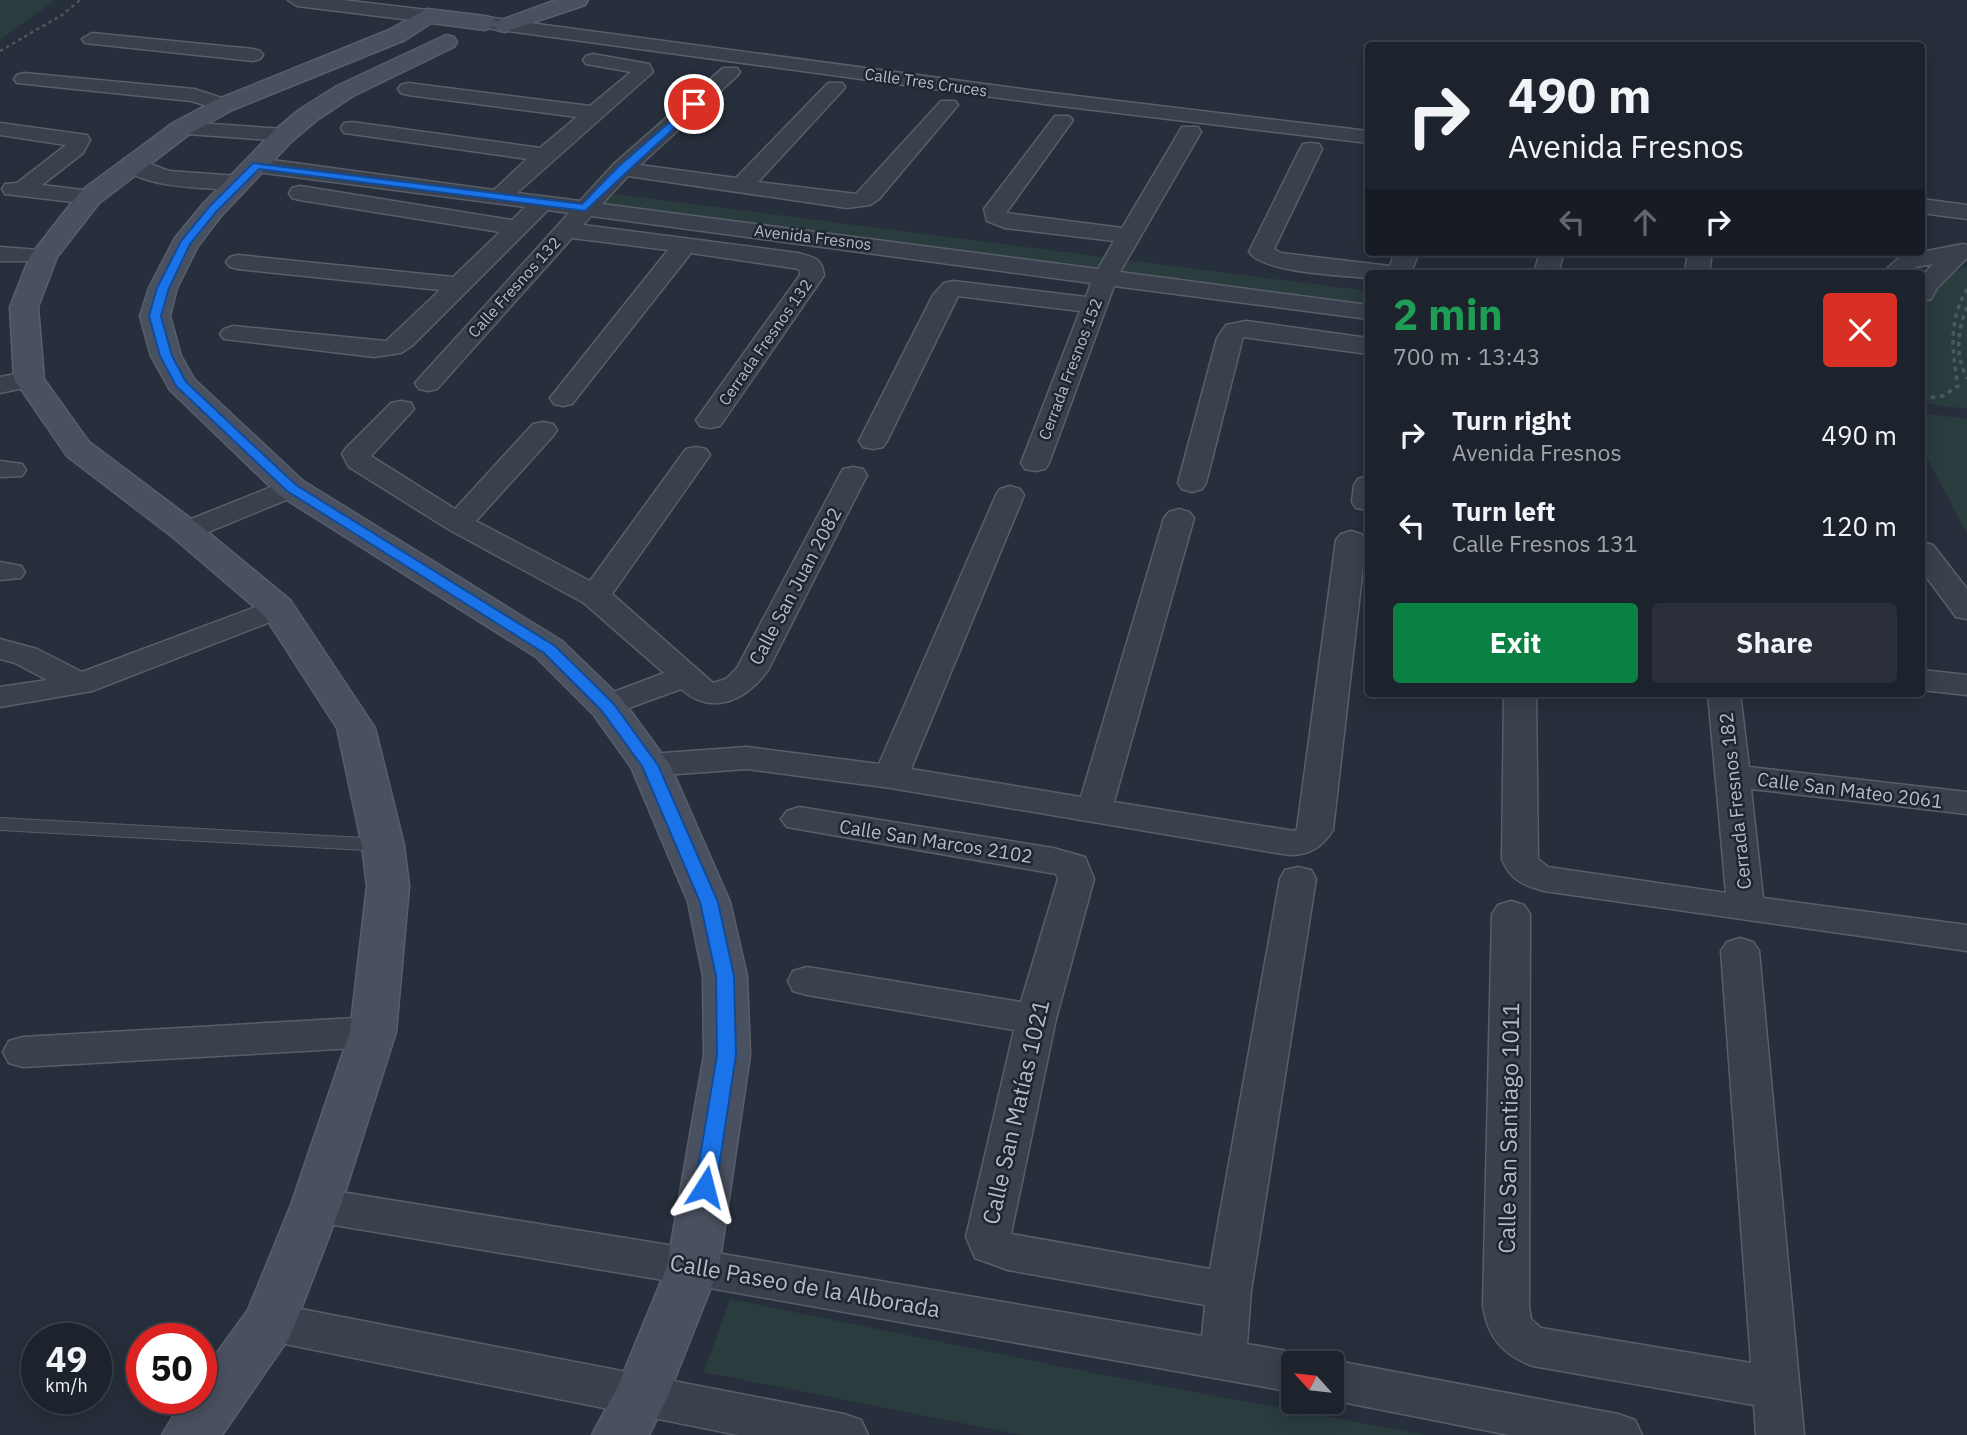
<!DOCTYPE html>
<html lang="en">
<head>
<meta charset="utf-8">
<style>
	body { margin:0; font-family:"IBM Plex Sans",sans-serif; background:#2a2f39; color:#f1f3f6; height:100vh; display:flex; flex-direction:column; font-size:26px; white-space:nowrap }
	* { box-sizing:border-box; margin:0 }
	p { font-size:23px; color:#a0a4aa }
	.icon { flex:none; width:38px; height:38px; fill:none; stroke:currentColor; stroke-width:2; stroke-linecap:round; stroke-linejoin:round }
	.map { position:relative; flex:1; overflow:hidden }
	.details { position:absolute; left:1365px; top:270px; width:560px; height:427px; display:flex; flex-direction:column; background:#1d232d; border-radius:7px; box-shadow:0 4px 18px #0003,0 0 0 2px #3b4049 }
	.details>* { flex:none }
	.hud { position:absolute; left:1365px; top:42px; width:560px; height:214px; border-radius:7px; box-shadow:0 4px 18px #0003,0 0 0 2px #3b4049; background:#1d232d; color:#f1f3f6; overflow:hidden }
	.needle { width:46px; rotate:297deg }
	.controls { position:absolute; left:1281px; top:1351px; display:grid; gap:14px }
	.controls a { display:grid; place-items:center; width:63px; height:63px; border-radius:7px; background:#1d232d; box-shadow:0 4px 18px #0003,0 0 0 2px #3b4049; font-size:35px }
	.speed { position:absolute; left:21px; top:1323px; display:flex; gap:14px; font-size:35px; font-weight:700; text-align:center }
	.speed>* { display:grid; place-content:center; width:91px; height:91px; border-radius:50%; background:#1d232d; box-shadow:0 4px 18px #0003,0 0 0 2px #3b4049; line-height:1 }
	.speed small { font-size:18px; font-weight:400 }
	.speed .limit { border:10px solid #d22; background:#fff; color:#111 }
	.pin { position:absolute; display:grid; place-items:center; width:60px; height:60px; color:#fff; margin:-30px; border:4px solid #fff; border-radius:50%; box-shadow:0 2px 7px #0007 }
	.me { position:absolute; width:77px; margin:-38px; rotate:9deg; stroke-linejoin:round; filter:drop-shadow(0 0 5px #0008) }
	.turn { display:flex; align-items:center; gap:24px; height:147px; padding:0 28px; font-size:32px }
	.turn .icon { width:91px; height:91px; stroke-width:2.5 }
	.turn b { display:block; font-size:49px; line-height:60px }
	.lanes { display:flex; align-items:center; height:66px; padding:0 28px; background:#0003; justify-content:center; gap:35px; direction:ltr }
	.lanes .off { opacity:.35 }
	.round { display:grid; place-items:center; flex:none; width:74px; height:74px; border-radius:7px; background:#2a2f39 }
	.head { display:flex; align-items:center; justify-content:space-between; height:119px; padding:0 28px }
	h1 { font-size:42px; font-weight:800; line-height:52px; color:#1e9e55 }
	.action { display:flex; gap:14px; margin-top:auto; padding:14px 28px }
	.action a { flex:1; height:80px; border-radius:7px; background:#0b8043; color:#fff; font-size:28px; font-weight:800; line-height:80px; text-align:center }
	.action a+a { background:#2a2f39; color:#f1f3f6 }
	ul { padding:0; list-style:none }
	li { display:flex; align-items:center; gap:21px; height:91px; padding:0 28px }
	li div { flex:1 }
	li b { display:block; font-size:26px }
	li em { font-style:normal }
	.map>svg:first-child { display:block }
	.green { fill:#2a3c3e }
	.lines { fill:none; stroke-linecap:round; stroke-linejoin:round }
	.lane-casing { stroke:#585f6a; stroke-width:2 }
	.street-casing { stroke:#585f6a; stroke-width:3 }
	.secondary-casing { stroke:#585f6a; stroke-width:3 }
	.path-far1 { stroke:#49595c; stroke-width:2.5; stroke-dasharray:3.5 3.5; stroke-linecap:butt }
	.path { stroke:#49595c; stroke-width:3.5; stroke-dasharray:4.5 4.5; stroke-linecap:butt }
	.lane { fill:#3a414c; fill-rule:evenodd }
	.street { fill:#3a414c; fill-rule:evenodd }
	.secondary { fill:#49505f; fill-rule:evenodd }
	.route { fill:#1a73e8; stroke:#114b97; stroke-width:2 }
	.labels { text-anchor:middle; stroke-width:5; stroke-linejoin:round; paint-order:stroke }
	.far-street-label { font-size:16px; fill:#b6bcc7; stroke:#1f2631 }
	.street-label { font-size:19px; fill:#b6bcc7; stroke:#1f2631 }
	.near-street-label { font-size:23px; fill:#b6bcc7; stroke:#1f2631 }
</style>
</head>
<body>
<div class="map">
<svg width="1967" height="1435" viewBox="0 0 1967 1435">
	<rect width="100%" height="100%" fill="#272f3c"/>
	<path class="green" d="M0 0H55L0 40Z
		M599 192 1368 291V312L585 208Z
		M1967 265V409L1922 403V304L1932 287Z
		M1922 413 1967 419V534L1922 448Z
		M730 1299 1098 1374 1425 1435H1022L704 1372Z"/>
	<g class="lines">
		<g class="lane-casing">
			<path id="lane" d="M0 818 383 839 390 841 392 845 390 849 383 851 0 830Z"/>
		</g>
		<g class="street-casing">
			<path id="street" d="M288 0H343L427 10 436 16 427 22 297 6Z
				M485 17 1052 93 1368 131V143L1052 105 478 27 475 23Z
				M92 33 253 49 260 51 263 55 260 59 253 61 85 43 82 39Z
				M593 54 649 64 653 72 517 193 580 201 614 164 723 68H737L740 72 737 76 640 165 736 178 828 83H842L845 87 842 91 758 182 856 194 941 101H955L958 105 879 199 870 205 847 208 628 176 602 204 1098 269 1114 241 1005 228 987 221 984 209 1055 116H1069L1073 120 1006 213 1122 228 1179 132 1182 127H1198L1201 132 1120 272 1368 305V319L1114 286 1049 463 1045 469 1035 471 1025 469 1021 463 1080 311 958 296 887 441 883 447 873 449 863 447 859 441 933 295 944 283 953 281 1086 297 1091 283 591 216 583 225 798 253C813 257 822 258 824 275L821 280 720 426 710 428 700 426 696 420 800 275 799 269 691 253 572 404 563 406 554 404 550 398 668 250 572 238 437 389 428 391 419 389 415 383 569 213 548 210 413 345 401 353 374 357 224 339 220 334 224 329 233 326 386 341 440 290 238 269 230 267 226 262 230 257 238 255 453 277 500 232 300 200 292 198 289 193 292 188 300 186 512 220 525 207 257 172 249 170 246 165 249 160 257 158 494 190 527 159 352 134 344 133 341 128 344 123 352 122 540 148 577 117 408 95 401 93 398 89 401 85 408 83 590 106 631 72 586 64 583 60 586 56Z
				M24 73 194 89 231 101 234 105 231 109 224 111 191 101 17 83 14 79 17 75Z
				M182 122 284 129 292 130 295 135 292 140 284 141 174 133 171 128 174 123Z
				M0 123 87 135 90 140 83 153 42 185 98 192 101 197 98 202 90 204 5 194 2 189 5 184 17 183 66 145 0 135Z
				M1311 143 1319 144 1322 149 1274 249 1281 253 1390 266 1395 252H1419L1411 273H1368V278C1342 275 1264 273 1249 252L1300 149 1303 144Z
				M132 157 169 171 238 176 246 178 249 183 246 188 238 190C209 188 139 189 121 164L124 159Z
				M1922 199 1967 205V219L1922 213Z
				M1963 244 1967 245V258L1937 288 1931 299 1922 301V276L1933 264 1916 267 1909 273H1882L1901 256Z
				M0 247 52 251 56 256 52 261H0Z
				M1540 252H1564L1558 273H1534Z
				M1688 252H1712L1709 273H1685Z
				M1246 321 1368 338V354L1243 337 1206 483 1202 489 1192 492 1182 489 1178 483 1217 338 1226 325Z
				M29 371 38 373 42 379 38 385 0 393V377Z
				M401 401 411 403 414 409 371 456 455 509 533 424 543 422 553 424 557 430 553 436 476 521 590 581 686 449 696 447 706 449 710 455 612 594 713 683 726 679 737 668 843 469 853 467 863 469 867 475 768 670C747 700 712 717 681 689L607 716 595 713 590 706 595 699 664 673 584 603 448 529 349 467 342 454 346 448 391 403Z
				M0 461 22 464 26 470 22 476 0 477Z
				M1368 476V510L1356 508 1352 502 1354 485 1358 479Z
				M291 479 301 482 305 488 301 494 196 537 186 540 176 537 171 531 176 525Z
				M1010 486 1020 489 1024 495 911 769 1081 797 1164 518 1169 512 1179 509 1189 512 1194 518 1114 802 1294 831 1297 829 1336 540 1341 534 1351 531 1361 534 1366 540 1333 830C1322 847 1310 855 1289 855L891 788 747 769 650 776 638 773 633 765 638 757 650 754 747 747 879 764 996 495 1000 489Z
				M1922 542 1933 545 1967 589V619L1956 617 1922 571Z
				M0 562 21 566 25 572 21 578 0 580Z
				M277 599 288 601 293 608 288 615 92 691 0 707V687L47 680 15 663 0 659V639L37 649 82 672Z
				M1922 670 1967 675V695L1922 690Z
				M1504 693H1536L1538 859 1548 867 1726 893 1708 693H1740L1749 767 1967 792V814L1751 789 1763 898 1967 925V951L1544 891C1523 885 1510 880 1502 859Z
				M799 807 1053 848 1085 857 1094 879 1056 1019 1011 1234 1210 1269 1280 879 1285 870 1298 867 1311 870 1316 879 1251 1291 1247 1344 1293 1352 1309 1358 1312 1363H1293V1392L693 1285 316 1222 301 1217 294 1205 301 1193 316 1188 693 1249 1202 1336 1205 1305 1008 1270 975 1258 966 1237 1014 1030 807 995 793 991 788 981 793 971 807 967 1021 1002 1058 879 1056 874 787 827 781 819 787 811Z
				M1511 901 1524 905 1530 914 1529 1306 1531 1319 1541 1328 1751 1363 1721 951 1727 942 1740 938 1753 942 1759 951 1804 1435H1756L1754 1405 1533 1366C1503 1355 1488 1338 1483 1306L1492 914 1498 905Z
				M373 1017 387 1022 393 1032 387 1042 373 1047 23 1067 9 1063 3 1052 9 1041 23 1037Z
				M270 1303 844 1414 861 1420 868 1435H738L270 1341 254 1336 247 1322 254 1308Z
				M1332 1360 1618 1414 1635 1420 1642 1435H1509L1332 1400V1363H1322Z"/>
		</g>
		<g class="secondary-casing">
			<path id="secondary" d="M556 0H588L585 5 505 32 497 30 494 26 485 30 431 23 405 40 232 110 191 133 99 203 57 257 38 307 44 379 89 442 198 524 290 600 375 728 404 845 409 886 396 1032 341 1205 296 1322 289 1338 222 1435H162L184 1398H201V1375L248 1310 291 1205 350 1032 367 886 362 845 337 728 264 615 174 538 67 456 14 379 10 307 30 256 81 191 173 123 216 100 389 30 427 9 485 16 493 18 496 22Z
				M446 35 454 37 457 42 454 47 353 96 317 120 293 140 221 216 198 246 177 288 170 316 181 356 194 379 303 481 562 641 621 698 670 765 730 902 747 976 750 1055 719 1267 668 1396 649 1435H592L618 1386 667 1267 704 1055 703 976 688 902 631 767 593 714 536 657 279 495 170 390 151 356 140 316 149 288 175 238 203 204 275 130 299 110 337 86Z"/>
		</g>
		<path class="path-far1" d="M0 51 62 15 80 0"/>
		<path class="path" d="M1967 307C1957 332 1955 354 1967 379
			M1922 399 1943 396 1958 386C1952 350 1948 322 1967 289"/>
		<use href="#lane" class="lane"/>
		<use href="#street" class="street"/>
		<use href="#secondary" class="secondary"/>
	</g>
	<path class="route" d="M694 101 699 104 697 107 585 211 259 169 216 212 190 244 169 288 161 316 172 356 186 382 296 485 555 646 613 703 658 765 718 902 734 976 736 1055 716 1187 713 1193 705 1196 698 1193 695 1187 717 1055 716 976 700 902 642 766 601 710 544 653 287 491 176 386 160 356 149 316 157 288 181 241 209 207 253 163 582 204 618 167Z"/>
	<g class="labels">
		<g class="far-street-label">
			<text transform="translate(926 82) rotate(8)" y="6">Calle Tres Cruces</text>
			<text transform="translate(813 237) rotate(7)" y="6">Avenida Fresnos</text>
			<text transform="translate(514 287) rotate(-48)" y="6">Calle Fresnos 132</text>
			<text transform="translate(765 342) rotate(-55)" y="6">Cerrada Fresnos 132</text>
			<text transform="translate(1070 369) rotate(-69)" y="6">Cerrada Fresnos 152</text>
		</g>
		<g class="street-label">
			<text transform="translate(795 586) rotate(-62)" y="7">Calle San Juan 2082</text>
			<text transform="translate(1850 790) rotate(7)" y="7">Calle San Mateo 2061</text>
			<text transform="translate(1735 801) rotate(-96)" y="7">Cerrada Fresnos 182</text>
			<text transform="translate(936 841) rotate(9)" y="7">Calle San Marcos 2102</text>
		</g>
		<g class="near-street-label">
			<text transform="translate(1016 1112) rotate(-77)" y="8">Calle San Matías 1021</text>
			<text transform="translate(1509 1128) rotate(-89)" y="8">Calle San Santiago 1011</text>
			<text transform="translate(805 1286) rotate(10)" y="8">Calle Paseo de la Alborada</text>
		</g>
	</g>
</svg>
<div class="controls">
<a><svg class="needle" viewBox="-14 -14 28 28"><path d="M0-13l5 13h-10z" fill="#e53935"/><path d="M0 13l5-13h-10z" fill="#a0a4aa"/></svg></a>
</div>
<div class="speed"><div>49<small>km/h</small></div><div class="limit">50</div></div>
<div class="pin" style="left:694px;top:104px;background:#d93025"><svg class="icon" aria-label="arrive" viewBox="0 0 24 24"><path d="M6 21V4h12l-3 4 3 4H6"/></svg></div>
<svg class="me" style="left:705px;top:1187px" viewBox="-20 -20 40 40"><path d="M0-17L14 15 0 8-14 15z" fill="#1a73e8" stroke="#fff" stroke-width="4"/></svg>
<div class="hud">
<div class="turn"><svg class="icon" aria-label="right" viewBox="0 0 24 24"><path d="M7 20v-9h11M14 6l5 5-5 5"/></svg><div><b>490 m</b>Avenida Fresnos</div></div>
<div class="lanes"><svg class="icon off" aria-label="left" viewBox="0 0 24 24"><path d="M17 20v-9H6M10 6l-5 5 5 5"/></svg><svg class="icon off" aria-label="ahead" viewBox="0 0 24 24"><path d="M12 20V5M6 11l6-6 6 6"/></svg><svg class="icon" aria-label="right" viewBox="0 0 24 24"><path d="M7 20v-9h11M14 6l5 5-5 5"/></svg></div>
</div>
<section class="details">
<div class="head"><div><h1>2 min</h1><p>700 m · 13:43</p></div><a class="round" style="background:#d93025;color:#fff"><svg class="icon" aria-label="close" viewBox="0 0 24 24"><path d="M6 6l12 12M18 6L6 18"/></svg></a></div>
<ul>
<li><svg class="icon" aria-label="right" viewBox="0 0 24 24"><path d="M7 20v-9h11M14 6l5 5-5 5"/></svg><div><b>Turn right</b><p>Avenida Fresnos</p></div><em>490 m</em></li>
<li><svg class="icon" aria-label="left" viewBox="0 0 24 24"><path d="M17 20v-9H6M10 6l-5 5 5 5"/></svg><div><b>Turn left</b><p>Calle Fresnos 131</p></div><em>120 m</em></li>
</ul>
<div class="action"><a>Exit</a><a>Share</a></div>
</section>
</div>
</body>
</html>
